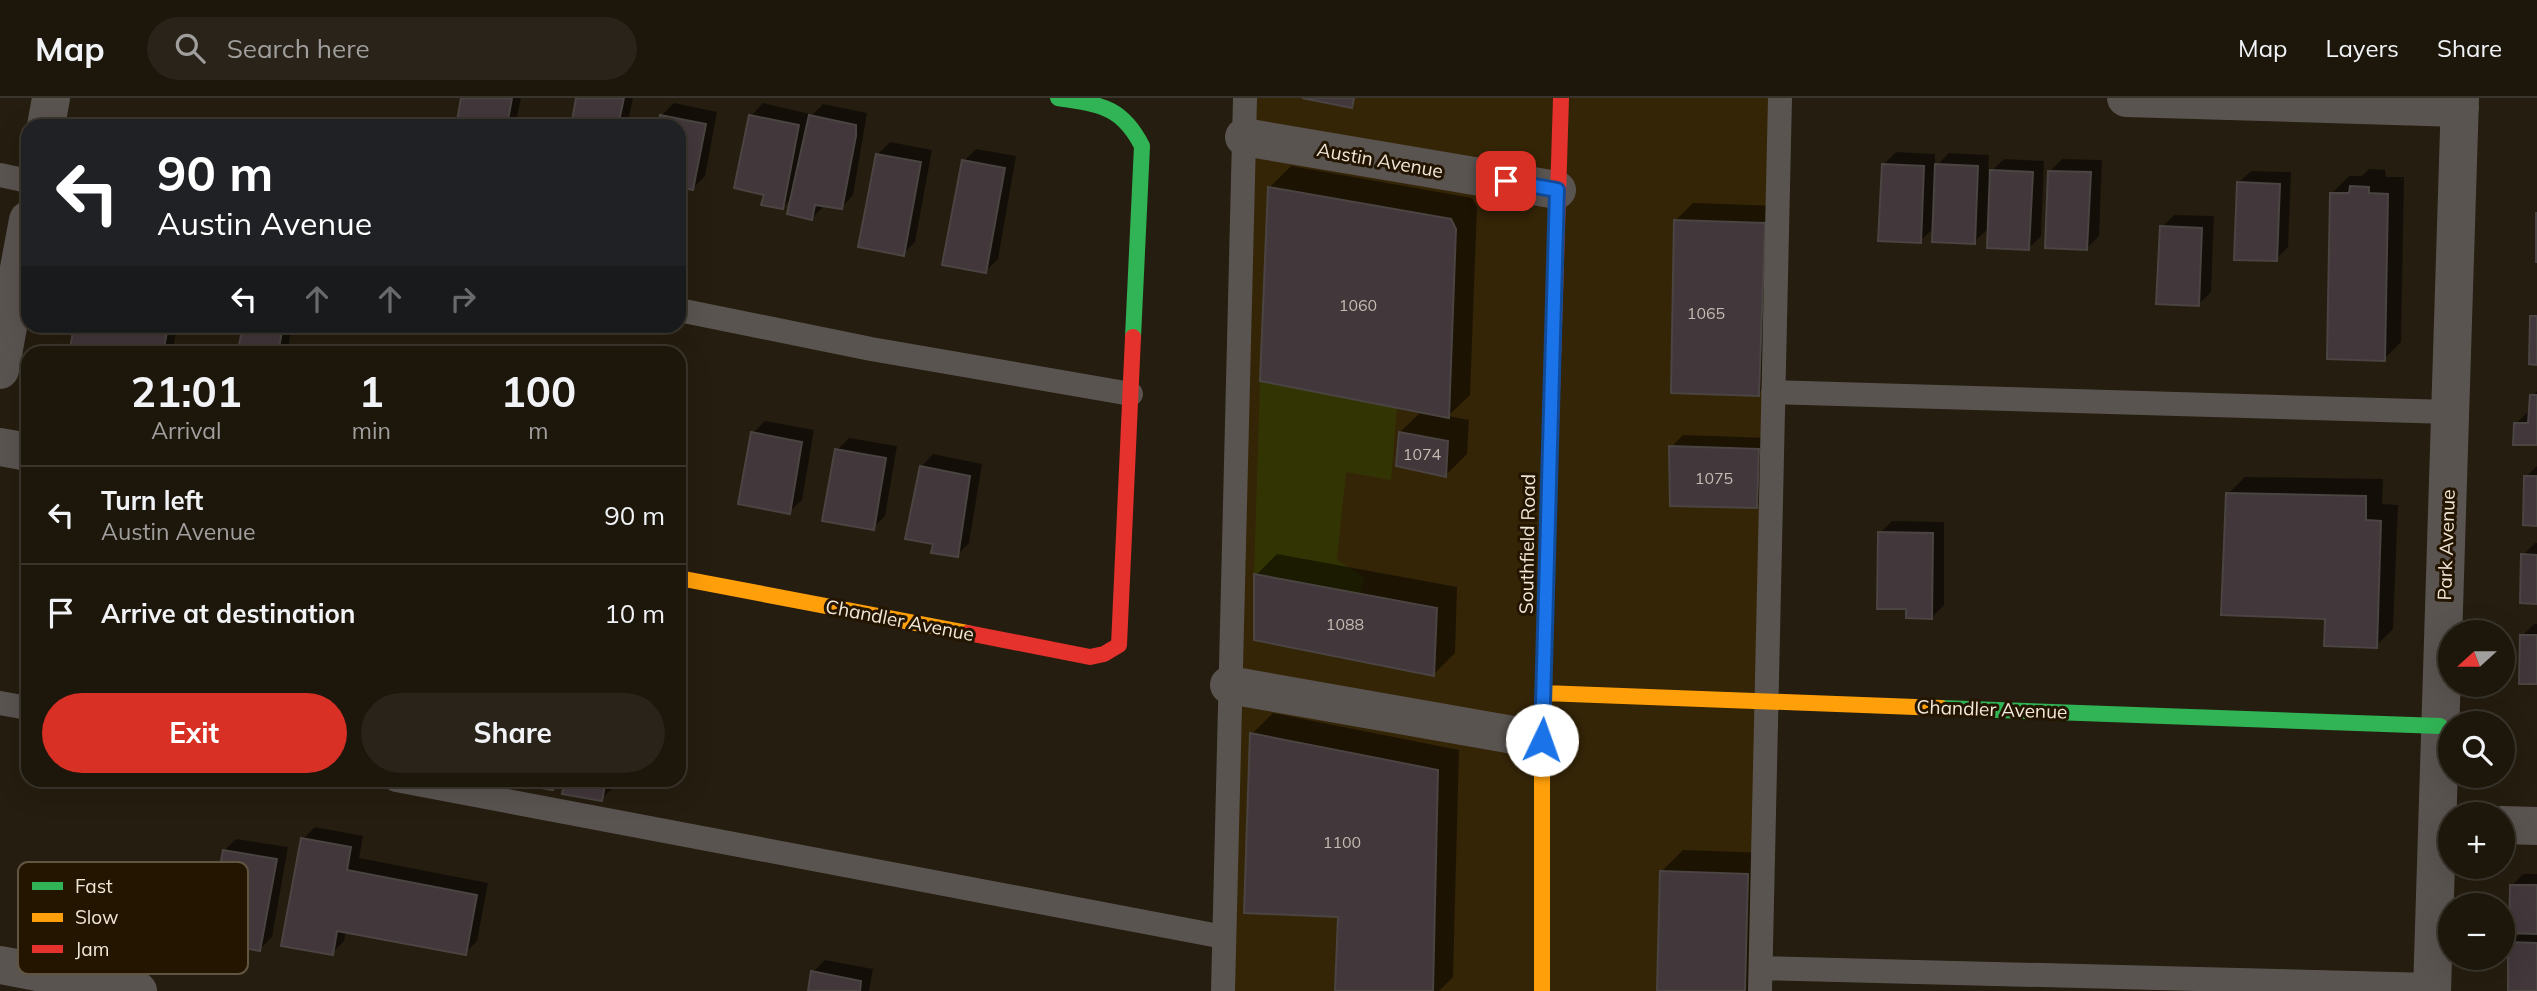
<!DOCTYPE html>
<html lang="en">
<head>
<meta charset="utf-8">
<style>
	body { margin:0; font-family:Mulish,sans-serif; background:#292319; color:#f1f3f6; height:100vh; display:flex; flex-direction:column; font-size:26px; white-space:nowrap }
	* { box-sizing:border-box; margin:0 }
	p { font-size:23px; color:#a09f9d }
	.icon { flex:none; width:38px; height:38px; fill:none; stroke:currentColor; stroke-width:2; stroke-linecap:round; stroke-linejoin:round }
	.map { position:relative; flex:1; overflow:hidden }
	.panel { position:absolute; left:21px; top:248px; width:665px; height:441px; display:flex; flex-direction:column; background:#1c160b; border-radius:21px; box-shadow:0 7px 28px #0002,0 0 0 2px #3a352c }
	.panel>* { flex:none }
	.hud { position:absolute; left:21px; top:21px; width:665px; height:214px; border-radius:21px; box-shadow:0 7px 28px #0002,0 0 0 2px #3a352c; background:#202124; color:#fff; overflow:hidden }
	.needle { width:46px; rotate:249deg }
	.tools { position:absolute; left:2438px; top:522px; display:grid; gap:14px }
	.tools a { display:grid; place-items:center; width:77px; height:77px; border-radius:50%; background:#1c160b; box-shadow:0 7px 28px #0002,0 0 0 2px #3a352c; font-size:35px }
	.pin { position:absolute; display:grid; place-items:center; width:60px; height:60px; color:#fff; margin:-30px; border-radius:14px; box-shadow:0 4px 10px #0006 }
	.me { position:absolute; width:77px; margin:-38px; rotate:3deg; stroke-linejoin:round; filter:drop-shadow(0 0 5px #0008) }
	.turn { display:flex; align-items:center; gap:24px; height:147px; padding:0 21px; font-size:32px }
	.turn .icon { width:91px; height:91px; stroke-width:2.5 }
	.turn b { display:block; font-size:49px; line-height:60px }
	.lanes { display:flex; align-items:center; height:66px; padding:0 21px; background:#0003; justify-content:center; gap:35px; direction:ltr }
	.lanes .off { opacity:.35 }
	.eta { display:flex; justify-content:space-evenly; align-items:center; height:119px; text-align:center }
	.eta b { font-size:42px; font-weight:700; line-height:49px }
	.cta { display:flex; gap:14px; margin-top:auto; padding:14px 21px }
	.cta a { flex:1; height:80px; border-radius:42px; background:#d93025; color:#fff; font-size:28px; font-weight:700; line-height:80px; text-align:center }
	.cta a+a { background:#292319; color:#f1f3f6 }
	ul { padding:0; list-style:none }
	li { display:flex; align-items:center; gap:21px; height:98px; padding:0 21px; border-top:2px solid #3a352c }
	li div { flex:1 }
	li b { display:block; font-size:26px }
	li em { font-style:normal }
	header { display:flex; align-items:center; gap:42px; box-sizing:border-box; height:98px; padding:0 35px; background:#1c160b; border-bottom:2px solid #3a352c }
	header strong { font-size:33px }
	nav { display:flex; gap:38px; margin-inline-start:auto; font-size:24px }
	.search { width:490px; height:63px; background:#292319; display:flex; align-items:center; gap:18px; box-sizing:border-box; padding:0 24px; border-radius:38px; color:#a09f9d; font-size:26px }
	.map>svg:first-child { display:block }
	.built { fill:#352507 }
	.green { fill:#333404 }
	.shadow { fill:#0007 }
	.building { fill:#42373b; stroke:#4a4442; stroke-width:2 }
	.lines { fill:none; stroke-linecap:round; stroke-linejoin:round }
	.lane { stroke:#5a5451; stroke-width:24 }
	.street { stroke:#5a5451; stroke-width:38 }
	.fast { stroke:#30b455; stroke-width:16 }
	.slow { stroke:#ff9f0a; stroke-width:16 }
	.jam { stroke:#e5322d; stroke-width:16 }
	.route-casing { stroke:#114b97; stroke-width:18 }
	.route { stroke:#1a73e8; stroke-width:12 }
	.labels { text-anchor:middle; stroke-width:6; stroke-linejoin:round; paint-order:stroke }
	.number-label { font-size:16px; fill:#c5bbb2 }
	.street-label { font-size:19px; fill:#f1e7d9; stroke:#231500 }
	.key { fill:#231500; stroke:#615441; stroke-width:2 }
	.key-label { font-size:19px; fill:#f1e7d9 }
</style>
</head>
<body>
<header>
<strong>Map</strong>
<div class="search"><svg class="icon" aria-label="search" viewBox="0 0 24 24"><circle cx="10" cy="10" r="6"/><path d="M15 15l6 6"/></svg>Search here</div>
<nav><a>Map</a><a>Layers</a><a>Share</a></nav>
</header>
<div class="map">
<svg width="2537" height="893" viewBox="0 0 2537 893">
	<rect width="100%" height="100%" fill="#251d0f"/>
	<path class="built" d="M1245 0H1780L1760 893H1223Z"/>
	<path class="green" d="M1260 283 1397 310 1391 382 1346 374 1337 462 1364 479 1360 496 1254 476Z"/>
	<path class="shadow" d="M463 0H521L515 28H458Z
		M578 0H633L627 28H573Z
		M674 5 717 14 705 78 693 90 679 87V28H660L662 17Z
		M763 5 810 16 809 20 823 6 867 15 853 97 841 110 825 107 812 120 793 99 783 109 766 96 751 18Z
		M890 44 932 52 915 144 903 156 878 56Z
		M976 51 1016 58 998 161 986 173 964 63Z
		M1896 54 1935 56V69L1949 55 1989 57 1988 76 2004 61 2044 63 2041 138 2029 150 1990 129 1974 144 1934 130 1920 143 1883 67Z
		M2062 61 2102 62 2099 138 2087 150 2050 73Z
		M1291 68 1472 100 1477 109 1470 297 1448 318 1469 322 1467 356 1445 378 1400 334 1422 313 1270 89Z
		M2369 71 2385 72 2386 79H2404L2401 244 2384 261 2332 95 2349 78H2362Z
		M2251 73 2291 74 2288 149 2276 161 2238 85Z
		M1693 105 1781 108 1776 279 1758 297 1676 122Z
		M2174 117 2214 118 2211 194 2199 206 2162 129Z
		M76 228H177L172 256H70Z
		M245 228H292L287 256H239Z
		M2537 293V346L2515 326 2528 314H2531L2532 298Z
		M679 322 683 323 679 346Z
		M765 323 814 332 802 402 789 414 753 335Z
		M1683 337 1770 340 1768 396 1756 409 1671 349Z
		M849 340 897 348 885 418 873 430 837 352Z
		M933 356 982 366 969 445 957 457 921 369Z
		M2537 368V426L2526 379Z
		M2245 379 2383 381 2382 406 2398 407 2393 531 2376 548 2228 396Z
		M1892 423 1944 424V507L1932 519 1907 509 1880 435Z
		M2535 445H2537V504L2523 457Z
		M1277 456 1457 489 1455 555 1434 576 1256 477Z
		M2534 526H2537V584L2522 538Z
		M1273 615 1459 652 1453 879 1439 893H1337L1340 817 1252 636Z
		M567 682H615L614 689 601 701Z
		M315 729 363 738 359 760 488 785 477 843 465 855 346 833 344 843 332 855 303 741Z
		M236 741 288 749 272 839 260 851 224 753Z
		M1683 752 1769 755 1765 893H1659L1661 774Z
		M2523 776H2537V893H2519L2510 845 2522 834 2511 788Z
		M825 862 873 871 869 893H809L813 874Z"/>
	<path class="building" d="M461 0H512L507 28H456Z
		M576 0H624L618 28H571Z
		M1302 0H1354L1352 10Z
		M660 17 706 26 693 92 679 89V28H658Z
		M749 17 799 27 783 111 761 107 764 97 734 90Z
		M809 17 856 27V38L842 111 815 107 812 122 787 116Z
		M876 56 921 64 904 158 858 149Z
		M962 62 1005 70 986 175 942 167Z
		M1882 66 1924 68 1921 145 1878 143Z
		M1935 66 1978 68 1975 146 1932 144Z
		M1990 72 2033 74 2029 152 1987 150Z
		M2048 73 2091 74 2087 152 2045 150Z
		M2237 84 2280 86 2277 163 2234 162Z
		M2350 88 2369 89V95L2388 96 2385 263 2327 261 2330 95H2349Z
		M1268 89 1451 121 1456 131 1449 320 1260 283Z
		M2536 115H2537V164H2536Z
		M1674 122 1765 125 1759 298 1671 295Z
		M2160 128 2202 130 2199 208 2156 206Z
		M2530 218H2537V267L2529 266Z
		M74 228H168L163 256H69Z
		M243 228 282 233 278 256H237Z
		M2530 297H2537V347H2513L2514 325H2528Z
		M751 334 802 344 790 416 738 406Z
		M1399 334 1448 343 1446 379 1396 368Z
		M1669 348 1759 351 1757 410 1670 408Z
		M835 351 886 360 874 432 822 423Z
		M920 368 970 378 958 459 931 455 933 446 905 441Z
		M2524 378H2537V428L2523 427Z
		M2226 395 2366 398V422L2381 423 2377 550 2324 548 2325 521 2221 517Z
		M1878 434 1933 435 1932 521 1906 520V511H1877Z
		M2521 456 2537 457V506L2520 505Z
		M1254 476 1437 510 1434 578 1254 542Z
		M2520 537H2537V586H2519Z
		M1250 635 1438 672 1433 893H1335L1338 819 1244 815Z
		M514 682H555L553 692 513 685Z
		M565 682H606L602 703 562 696Z
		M301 740 351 749 347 772 477 797 466 857 337 833 333 857 281 848Z
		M223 752 277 761 260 853 207 843Z
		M1660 773 1748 776 1745 893H1657Z
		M2510 787H2537V836L2509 835Z
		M2508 844 2537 845V893H2508Z
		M811 873 861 883 860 893H808Z"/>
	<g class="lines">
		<path class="lane" d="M0 77 28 83
			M679 212 871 251 1131 296
			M1773 294 2450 314
			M0 605 28 610
			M396 682 1224 839
			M1761 870 2432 887
			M1223 893 1245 0
			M1760 893 1780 0"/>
		<path class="street" d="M2126 0 2460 10
			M46 28 51 0
			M1244 39 1557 92
			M0 272 28 122
			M0 349 28 354
			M1229 587 1542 642
			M2502 727 2537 728
			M0 867 138 893
			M2432 893 2460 0"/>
		<path class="fast" d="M1058 0C1099 7 1121 7 1142 48L1133 239
			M1941 610 2440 628"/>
		<path class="slow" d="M679 480 968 535
			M1544 595 1941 610
			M1542 893V642L1548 424"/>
		<path class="jam" d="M1548 424 1561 0
			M968 535 1090 559 1104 556 1119 547 1133 239"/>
	</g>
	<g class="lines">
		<g class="route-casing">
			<path id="route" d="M1506 83 1557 92 1542 642"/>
		</g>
		<use href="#route" class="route"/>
	</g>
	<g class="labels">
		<g class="number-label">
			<text x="1358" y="213">1060</text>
			<text x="1706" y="221">1065</text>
			<text x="1422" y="362">1074</text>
			<text x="1714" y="386">1075</text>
			<text x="1345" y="532">1088</text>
			<text x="1342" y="750">1100</text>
		</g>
		<g class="street-label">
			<text transform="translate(1380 62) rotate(10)" y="7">Austin Avenue</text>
			<text transform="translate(1527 446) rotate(-89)" y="7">Southfield Road</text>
			<text transform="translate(2446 447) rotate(-88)" y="7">Park Avenue</text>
			<text transform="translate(900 522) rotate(11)" y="7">Chandler Avenue</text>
			<text transform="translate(1992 611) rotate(2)" y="7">Chandler Avenue</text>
		</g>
	</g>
	<rect x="18" y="764" width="230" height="112" rx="10" class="key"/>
	<rect x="32" y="784" width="31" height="8" fill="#30b455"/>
	<rect x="32" y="815" width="31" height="9" fill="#ff9f0a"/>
	<rect x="32" y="847" width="31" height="8" fill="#e5322d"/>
	<g class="key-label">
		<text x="75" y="795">Fast</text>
		<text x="75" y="826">Slow</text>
		<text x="75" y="858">Jam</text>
	</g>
</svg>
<div class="tools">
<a><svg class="needle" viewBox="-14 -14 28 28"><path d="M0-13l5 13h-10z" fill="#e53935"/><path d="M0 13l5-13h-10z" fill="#a09f9d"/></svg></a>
<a><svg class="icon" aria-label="search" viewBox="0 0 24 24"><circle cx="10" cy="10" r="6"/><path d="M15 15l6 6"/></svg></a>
<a>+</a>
<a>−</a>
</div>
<div class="pin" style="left:1506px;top:83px;background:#d93025"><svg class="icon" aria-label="arrive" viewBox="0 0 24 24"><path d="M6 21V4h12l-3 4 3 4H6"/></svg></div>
<svg class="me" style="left:1542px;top:642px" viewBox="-20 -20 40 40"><circle r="19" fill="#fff"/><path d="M0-13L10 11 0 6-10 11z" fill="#1a73e8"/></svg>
<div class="hud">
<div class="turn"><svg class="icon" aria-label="left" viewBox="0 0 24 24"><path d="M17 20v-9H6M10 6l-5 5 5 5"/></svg><div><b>90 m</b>Austin Avenue</div></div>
<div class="lanes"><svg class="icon" aria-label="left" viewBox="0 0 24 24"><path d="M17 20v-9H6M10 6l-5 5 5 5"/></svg><svg class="icon off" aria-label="ahead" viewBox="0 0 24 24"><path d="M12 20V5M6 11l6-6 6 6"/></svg><svg class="icon off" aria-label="ahead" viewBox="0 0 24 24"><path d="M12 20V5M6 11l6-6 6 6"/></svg><svg class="icon off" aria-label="right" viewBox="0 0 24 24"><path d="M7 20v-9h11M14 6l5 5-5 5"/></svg></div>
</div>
<section class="panel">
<div class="eta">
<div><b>21:01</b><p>Arrival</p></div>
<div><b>1</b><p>min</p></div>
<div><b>100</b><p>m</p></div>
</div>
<ul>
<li><svg class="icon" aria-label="left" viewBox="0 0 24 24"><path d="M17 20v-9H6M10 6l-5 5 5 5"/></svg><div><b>Turn left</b><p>Austin Avenue</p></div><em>90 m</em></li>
<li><svg class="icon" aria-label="arrive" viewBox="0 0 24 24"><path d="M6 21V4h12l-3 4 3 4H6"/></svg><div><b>Arrive at destination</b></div><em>10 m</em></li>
</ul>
<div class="cta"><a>Exit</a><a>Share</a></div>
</section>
</div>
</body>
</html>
